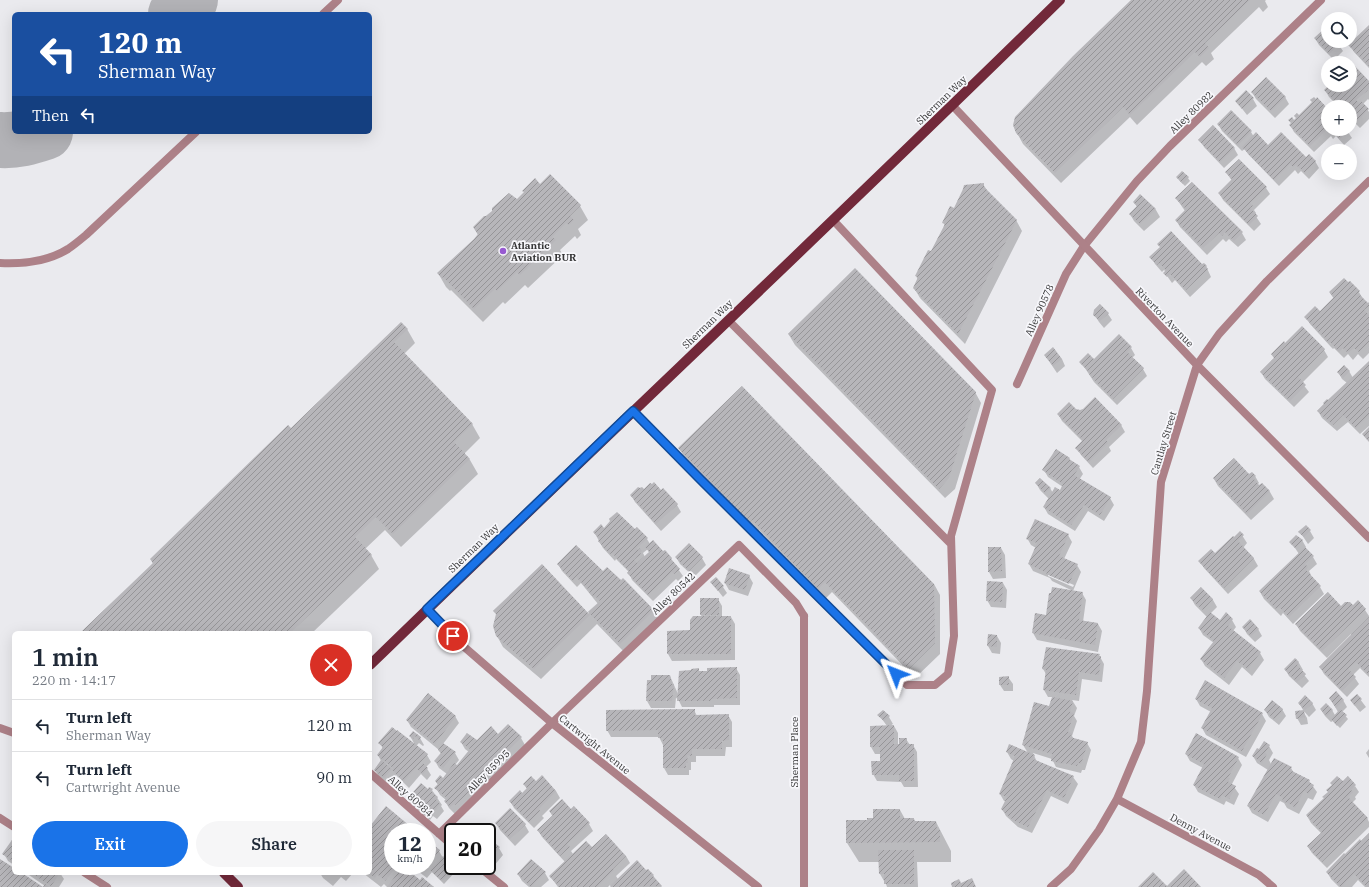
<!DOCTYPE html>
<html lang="en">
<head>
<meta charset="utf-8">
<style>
	body { margin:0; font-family:"IBM Plex Serif",serif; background:#f6f6f7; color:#1f2937; height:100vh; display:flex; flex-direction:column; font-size:15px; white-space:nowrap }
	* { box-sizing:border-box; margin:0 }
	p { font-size:13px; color:#747a83 }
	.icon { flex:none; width:22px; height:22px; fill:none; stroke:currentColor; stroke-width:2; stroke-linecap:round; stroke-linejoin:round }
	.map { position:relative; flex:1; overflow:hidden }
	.drawer { position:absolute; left:12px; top:631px; width:360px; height:244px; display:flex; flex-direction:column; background:#fff; border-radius:6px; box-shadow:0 4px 16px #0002 }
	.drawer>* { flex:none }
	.top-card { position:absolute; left:12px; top:12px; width:360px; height:122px; border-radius:6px; box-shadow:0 4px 16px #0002; background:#1a4fa0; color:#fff; overflow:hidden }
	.buttons { position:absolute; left:1321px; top:12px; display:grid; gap:8px }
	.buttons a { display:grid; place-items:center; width:36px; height:36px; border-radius:50%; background:#fff; box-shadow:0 4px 16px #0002; font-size:20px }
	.speed { position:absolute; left:384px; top:823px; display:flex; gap:8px; font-size:20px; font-weight:700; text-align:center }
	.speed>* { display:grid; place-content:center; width:52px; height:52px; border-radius:50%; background:#fff; box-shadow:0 4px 16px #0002; line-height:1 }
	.speed small { font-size:10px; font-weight:400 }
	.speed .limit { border:2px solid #111; border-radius:6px; background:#fff; color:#111 }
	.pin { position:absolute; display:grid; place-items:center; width:34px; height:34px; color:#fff; margin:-17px; border:2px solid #fff; border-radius:50%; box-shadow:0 1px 4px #0007 }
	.me { position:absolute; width:44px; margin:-22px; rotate:315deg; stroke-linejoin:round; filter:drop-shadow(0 0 3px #0008) }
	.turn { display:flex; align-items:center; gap:14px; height:84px; padding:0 20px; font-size:18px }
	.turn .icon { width:52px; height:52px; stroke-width:2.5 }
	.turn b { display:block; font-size:28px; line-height:34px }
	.then { display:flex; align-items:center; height:38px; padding:0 20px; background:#0003; gap:8px; font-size:15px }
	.round { display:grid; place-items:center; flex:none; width:42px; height:42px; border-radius:21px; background:#f6f6f7 }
	.headline { display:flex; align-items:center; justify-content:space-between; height:68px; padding:0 20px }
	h1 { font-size:24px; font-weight:600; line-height:30px }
	.cta { display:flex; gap:8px; margin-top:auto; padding:8px 20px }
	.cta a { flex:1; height:46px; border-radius:24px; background:#1a73e8; color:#fff; font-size:16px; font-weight:600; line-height:46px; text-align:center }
	.cta a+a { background:#f6f6f7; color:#1f2937 }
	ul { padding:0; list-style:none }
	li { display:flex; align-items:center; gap:12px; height:52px; padding:0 20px; border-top:1px solid #e0e1e3 }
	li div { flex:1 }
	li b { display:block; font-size:15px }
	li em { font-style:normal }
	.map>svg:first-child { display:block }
	.shadow { fill:#0003; fill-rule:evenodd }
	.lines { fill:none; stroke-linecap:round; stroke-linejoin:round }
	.taxiway { stroke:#b2b2b6; stroke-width:56 }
	.building { fill:url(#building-hatch) }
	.lane { stroke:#ad8188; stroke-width:8 }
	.street { stroke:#ad8188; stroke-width:8 }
	.primary { stroke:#72293a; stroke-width:10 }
	.route-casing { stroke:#114b97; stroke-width:10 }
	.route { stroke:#1a73e8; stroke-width:7 }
	.poi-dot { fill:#975ad1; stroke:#f7f7fb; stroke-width:1.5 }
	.labels { text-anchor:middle; stroke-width:3.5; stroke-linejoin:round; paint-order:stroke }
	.street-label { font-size:10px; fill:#363637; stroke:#f7f7fb }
	.poi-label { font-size:10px; font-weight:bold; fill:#363637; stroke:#f7f7fb; text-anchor:start }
</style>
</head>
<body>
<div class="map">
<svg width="1369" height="887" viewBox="0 0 1369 887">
	<defs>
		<pattern id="building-hatch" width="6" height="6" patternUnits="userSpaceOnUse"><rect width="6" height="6" fill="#b7b6ba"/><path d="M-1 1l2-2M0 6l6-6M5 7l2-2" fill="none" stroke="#969598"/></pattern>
	</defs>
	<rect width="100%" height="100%" fill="#eaeaee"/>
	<path class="shadow" d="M1133 0H1266L1265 1 1268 7 1263 12 1259 7 1211 53 1214 59 1206 66 1202 62 1137 125 1130 117 1061 183 1023 144 1017 133Z
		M1369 26V68L1354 52 1350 45Z
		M1328 33V41H1336L1343 51 1334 60 1319 45 1315 38Z
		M1350 66 1369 82V100L1368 99 1363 104 1369 112V119L1360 128 1350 118V107H1339L1329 97 1325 90 1331 85H1350Z
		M1252 92 1285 97 1289 104 1275 118 1256 99Z
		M1253 99 1257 106 1247 115 1236 101Z
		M1328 110V129H1346L1352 138 1344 145 1336 136 1333 139 1331 136 1314 152 1294 132 1290 125 1294 121Z
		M1218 124 1251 132 1254 137 1268 146 1315 161 1319 168 1309 179 1301 171 1298 174 1295 170 1279 186 1248 154 1245 149 1242 151 1222 131Z
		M1200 140 1234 148 1238 155 1224 168 1204 147Z
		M1226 172 1266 188 1270 194 1254 210 1256 213 1255 215 1261 224 1254 231 1223 200 1219 193 1232 181Z
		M1188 178 1190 181 1185 186 1179 180Z
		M983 184 988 192 1016 220 1022 231 965 344 920 298 914 288 918 280 916 276 932 253 945 226 943 222 954 209Z
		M540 185 580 206 588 220 578 229 581 235 577 239 575 236 560 250 563 255 528 288 525 285 505 304 503 302 483 322 451 290 450 291 446 287 438 273 475 239 478 235 474 228 486 217 517 201Z
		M1140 196 1156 210 1160 217 1144 231 1134 221 1130 214 1137 207 1134 202Z
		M1176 198 1242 233 1246 240 1238 247 1229 239 1226 242 1223 239 1207 255 1180 227 1176 220 1185 211Z
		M1151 257 1206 266 1211 277 1190 297 1175 280 1172 283 1165 273 1166 272 1164 270 1162 272 1155 264Z
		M1350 282 1359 292 1363 299 1368 305 1369 304V353L1363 359 1358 354 1353 360 1348 354 1344 358 1334 348 1333 349 1331 347 1310 324 1306 317 1320 312 1334 299 1330 293Z
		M1094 314H1108L1112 320 1104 328 1099 322Z
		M407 329 415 343 404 354 472 424 480 438 464 454 470 460 478 474 401 547 385 530 365 549 371 555 379 569 312 633H82L153 564 151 559 291 430Z
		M789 335 975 392 981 403 955 489 945 498 795 345Z
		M1119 336 1131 348 1135 355 1132 358 1143 369 1147 376 1117 405 1094 382 1081 362 1094 360Z
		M1285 344 1324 350 1328 357 1302 383 1309 392 1294 407 1265 379 1261 372 1274 359Z
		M1045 355 1062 359 1065 366 1057 373Z
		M1369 363V426L1360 434 1348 422 1337 431 1322 418 1318 411 1347 383 1342 379 1338 372 1349 371 1353 378Z
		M1076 410 1121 425 1125 432 1109 447 1111 451 1093 468 1081 455 1077 448 1083 442 1062 421 1058 414Z
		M679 448 934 584 940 595V654L915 678 832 592 825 599 759 530 757 532 685 458Z
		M1069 458 1071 462 1079 467 1083 474 1079 480 1110 498 1114 505 1104 521 1088 511 1075 531 1048 514 1044 507 1049 499 1040 490 1036 483 1050 488 1053 493 1060 491 1063 487 1048 477 1044 470Z
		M1249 476H1255L1259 483 1257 485 1259 487 1262 484 1270 492 1274 499 1251 520 1218 486 1214 479Z
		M663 489 677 505 681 512 661 531 635 502 631 495 644 491H661Z
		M604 529 635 530 647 539 650 544 663 552 664 551 671 559 683 576 678 581 676 579 653 601 632 580 629 572 616 559 615 561 603 548 594 532ZM648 549 650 553 645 557 643 553Z
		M1310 531 1314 538 1308 544 1300 532Z
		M1240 532 1247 543 1243 548 1254 559 1258 566 1228 594 1204 568 1200 561 1215 555Z
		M1068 535 1072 542 1064 559 1077 565 1081 572 1073 591 1052 581 1050 578 1033 571 1029 564 1036 548 1031 545 1027 538ZM1048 574 1074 585 1073 587 1048 576Z
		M1302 540 1306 547 1305 548 1313 557 1317 564 1309 571 1311 575 1310 576 1320 587 1324 594 1293 624 1283 613 1281 616 1264 599 1260 592 1299 554 1291 542Z
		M1001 548 1005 555 1006 578 993 579 989 572 988 557Z
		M676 557 702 558 706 565 694 577 680 564Z
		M558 564 603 572 620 581 623 580 654 611 660 621 626 654 597 624 541 679 503 647 497 636 588 614 598 604 581 583 577 587 562 571Z
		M749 576 753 583 748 596 729 590 725 583Z
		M712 583 723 587 727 593 723 597Z
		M1003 583 1007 590 1006 608 991 607 987 600Z
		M1201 588 1213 600 1217 607 1210 614 1220 621 1232 620 1236 627 1233 631 1260 653 1264 660 1252 676 1242 667 1229 685 1205 666 1201 659 1214 643 1203 635 1199 628 1207 617 1195 605 1191 598Z
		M1082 593 1086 600 1083 622 1098 624 1102 631 1098 652 1037 640 1033 633 1036 615 1046 616Z
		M718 599 722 606V617H731L735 624V660L672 661 668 654 691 631 702 617 701 615Z
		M1353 606 1365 610 1369 616V677L1360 668 1353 675 1359 684 1347 697 1324 674 1320 667 1352 636 1351 634 1327 658 1300 631 1296 624 1341 607Z
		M1243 627 1258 629 1262 636 1255 642 1247 634Z
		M989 635 997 636 1001 643 1000 654 992 653 988 646Z
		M1099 655 1104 664 1102 682 1082 679 1079 701 1072 700 1077 708 1074 716 1077 721 1072 736 1074 739 1087 743 1091 750 1085 770H1082L1081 773 1056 767 1052 759 1033 753 1037 762 1073 777 1078 784 1068 804 1051 796 1032 833 1018 827 1006 816 1002 809 1006 801H1004L1000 794 1014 761 1011 759 1007 752 1028 753 1023 745 1050 707 1053 697H1048L1044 690 1046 674 1043 669Z
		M1295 659 1299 663 1303 670 1301 671 1309 681 1302 688 1289 676 1285 669Z
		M736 668 740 675V705H714V707H682L678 699 676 698 675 708H651L647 701 670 676 678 694 698 669 700 672Z
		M1008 677 1013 684V691H1004L1000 685Z
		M1357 695 1366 707 1360 712 1351 701Z
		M1330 698 1343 700 1347 707 1342 712 1348 719 1340 728 1333 721 1331 722 1325 716 1321 710H1332L1335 715 1338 712Z
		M1196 699 1262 714 1266 721 1246 757 1206 735 1202 728 1211 712 1200 706Z
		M1299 703H1312L1316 710 1309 717 1303 710Z
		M1282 709 1286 716 1279 725 1269 717 1265 710Z
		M694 710 697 716 728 715 732 722V747H726L725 756H696V762H691V770H689V775H668L664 768 663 745 659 737H611L607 730Z
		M1303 711 1307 718 1308 724 1301 725 1297 718Z
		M879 715 889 717 893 724 890 726H894L898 733V745L906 739 910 745H913L917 752 918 787H904L901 782 877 781 873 774 881 762V754H875L871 747 887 726Z
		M455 716 459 723 443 744 455 753 459 760 455 765 458 767 469 752 465 749 461 742 477 741 498 735 508 725 521 738 525 745 455 814 449 808 445 801 446 800 440 795 436 788 438 785 436 782 443 779 447 774 439 768 435 761 441 754 439 750 411 727 407 720Z
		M413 732 420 738 424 745 423 746 419 743 416 746 427 755 431 762 426 767 431 775 427 780 421 774 409 788 396 775 389 784 379 777 375 770 381 761 378 755 383 749 380 743 415 745 410 736Z
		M1269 746 1273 753 1269 760 1271 764 1291 768 1294 773 1309 781 1317 792 1313 800 1308 798 1299 814 1287 808 1284 803 1280 801 1268 822 1252 813 1248 806 1268 770 1257 763 1253 756Z
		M1369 749V758L1366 753Z
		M1186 754 1238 758 1242 765 1232 784 1239 794 1234 805 1226 801 1224 805 1198 792 1194 785 1203 768 1190 761Z
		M536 782 556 791 560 798 542 816 544 818 534 828 514 808 510 801 522 794 527 789 524 784Z
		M1355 786 1359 792 1355 797 1356 799 1352 803 1367 818 1369 822V827L1327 868 1312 853 1308 847 1322 834 1311 823 1307 816Z
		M428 790H432L442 805 441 806 444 811 437 819 433 816 430 820 413 806 409 799Z
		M574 807 589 824 593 831 571 851 573 854 592 849 626 856 630 863 616 876 618 879 646 872 653 876 662 887H611L610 885 608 887H558L550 876 565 862 542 837 538 830 553 817 550 812 571 811Z
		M510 809 525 825 529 832 515 846 500 830 496 823Z
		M900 810 905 819H914L916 822H936L951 851V862H917L918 887H887L885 881H884L880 874V862H859L847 843 868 821Z
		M370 828 416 832H393V866H427V841L439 851 443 858 456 871 444 884 432 872 427 878 411 866 407 871 420 881 433 887H387L384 884 381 887 363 873H370Z
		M1369 834V887H1365L1358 880 1352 887H1339L1331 879 1327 872Z
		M487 838 499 848 503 855 493 867 487 862Z
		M14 842V865L8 861 4 854Z
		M26 873H60L64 879 59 887H44L45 886Z
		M320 873H353L346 881 341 877 333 886 323 878Z
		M545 873 549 880 541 887H529L522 881 518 874Z"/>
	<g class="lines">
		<path class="taxiway" d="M176 14 190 0
			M0 140C16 141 30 137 45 132"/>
	</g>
	<path class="building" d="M1131 0H1250L1205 43 1209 48 1200 57 1195 52 1130 115 1123 107 1055 173 1016 133 1013 125 1015 117 1073 56Z
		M1369 25V66L1348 45Z
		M1325 28 1328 32V41H1337L1340 44 1329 54 1314 38Z
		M1352 63 1369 81V88L1367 91 1356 100 1359 103 1361 101 1369 109 1356 122 1350 117V107H1341L1324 90 1329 85H1350V65Z
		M1266 77 1286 97 1271 111 1251 92Z
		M1246 90 1254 98 1242 109 1235 101Z
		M1314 97 1316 99 1317 97 1328 109V129H1348L1349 130 1340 139 1331 130 1329 133 1326 130 1310 146 1289 125 1291 123 1288 120 1292 117 1294 120 1296 118 1294 116 1297 113 1299 115 1312 102 1310 100Z
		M1231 110 1252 131 1238 145 1217 124Z
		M1213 125 1235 148 1220 162 1198 140Z
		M1256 132 1268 145 1281 132 1306 157 1309 154 1316 161 1305 173 1296 165 1293 167 1290 164 1274 180 1242 147Z
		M1239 159 1267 187 1250 203 1253 206 1250 208 1258 216 1249 225 1218 193 1232 179 1225 172Z
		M1182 171 1189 177 1183 184 1176 177Z
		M550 174 581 205 570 216 574 220 569 225 566 223 552 237 556 240 520 275 517 272 497 291 495 289 474 309 443 277 442 278 437 273 474 239 478 234 473 227 484 216H486L492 211V208L509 193 517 199 524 192 522 191 535 178 540 184Z
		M1192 182 1243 232 1234 241 1225 232 1222 236 1219 233 1203 248 1175 220 1186 209 1175 198Z
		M984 183V187L1017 220 958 334 913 288 918 277 915 276 928 250 931 251 945 224 942 223 950 206 954 208 963 189 964 185Z
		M1140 194 1156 209 1140 224 1129 214 1137 206 1133 202Z
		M1171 231 1202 264 1204 263 1207 266 1206 267 1208 269 1186 290 1170 274 1167 277 1163 273 1166 270 1159 263 1157 265 1149 257 1160 247 1157 244Z
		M855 268 976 392 949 478 939 489 788 334Z
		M1344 278 1348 282 1350 281 1360 291 1358 293 1368 303 1369 302V306L1364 310 1369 315V342L1359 352 1354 348 1348 353 1343 348 1339 352 1330 342 1329 343 1325 340 1326 339 1304 317 1315 306 1320 311 1334 297 1329 292Z
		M1100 304 1109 313 1100 321 1093 315 1094 310Z
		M401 322 408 329 394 342 473 424 454 442 470 459 393 534 376 517 355 537 372 555 290 633H263L259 630 256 633H80L153 563 150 559 288 425 291 428Z
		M1302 326 1325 349 1298 377 1306 385 1290 401 1260 372 1274 358 1271 354 1284 341 1285 343Z
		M1119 334 1132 347 1127 352 1144 368 1113 399 1089 374 1090 373 1079 362 1088 353 1094 359Z
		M1053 347 1062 359 1053 366 1044 355Z
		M1369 361V415L1356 428 1343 415 1333 425 1317 411 1324 404 1323 403 1327 399 1328 400Z
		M1344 365 1350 371 1343 378 1337 372Z
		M742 386 934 584 935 643 909 669 825 582 818 589 752 520 750 522 678 448Z
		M1095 397 1122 425 1106 440 1108 443 1089 462 1075 448 1083 440 1057 414 1069 402 1076 409 1080 410 1083 409Z
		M1369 427V442L1362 434Z
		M1056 449 1070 458 1069 459 1080 466 1074 475 1111 497 1100 515 1084 505 1071 525 1043 507 1055 487 1060 490 1063 484 1042 470Z
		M1234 458 1249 474 1252 472 1256 476 1253 478 1259 485 1262 483 1270 491 1247 514 1213 478Z
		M1040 478 1051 488 1045 493 1035 483Z
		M654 482 661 490 663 488 678 504 656 524 630 495 638 487 640 488 642 487 644 489 650 483 652 484Z
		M617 512 635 529 637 527 648 538 637 548 638 550 640 548 642 551 640 553 641 554 634 560 637 563 649 552 645 547 653 540 663 551 665 550 672 558 671 559 680 569 674 574 672 572 648 595 627 573 629 571 612 553 610 554 598 541 600 539 593 532 601 524 604 528 610 521 609 519Z
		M1035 519 1069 534 1059 556 1078 564 1069 584 1046 574 1047 573 1028 564 1037 543 1026 539Z
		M1306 525 1311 530 1304 537 1298 532Z
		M1240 531 1244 535 1238 541 1254 558 1224 588 1198 561 1211 549 1215 553 1233 536 1234 537Z
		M1296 535 1303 540 1295 548 1289 542Z
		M689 543 703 557 689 571 675 557Z
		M576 545 603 571 607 567 621 580 623 578 654 610 620 644 588 612 600 601 595 596 594 597 589 592 590 591 576 577 573 581 557 564Z
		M988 547H1001L1002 571 988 572Z
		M1305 547 1314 556 1305 564 1308 567 1306 570 1321 586 1289 617 1279 607 1276 609 1259 591Z
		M542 564 590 615 534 669 496 636 493 626 496 614 493 611Z
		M729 568 750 575 745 590 724 583Z
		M716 577 724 586 718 591 710 582Z
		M987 581 1003 582 1002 602 986 601Z
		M1052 587 1083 592 1079 620 1098 623 1095 645 1032 633 1035 613 1046 615 1049 593H1051Z
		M1201 587 1213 599 1203 610 1190 598Z
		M1328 592 1341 606 1345 602H1350L1353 605 1358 600 1366 609 1322 651 1295 624Z
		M700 598H719V615H700Z
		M1210 612 1220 620 1226 612 1233 619 1228 626 1261 652 1248 669 1237 661 1224 678 1200 659 1214 641 1198 628Z
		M693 616H731V654H667V631L690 630V620Z
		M1369 617V673L1368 674 1356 662 1348 669 1356 677 1342 691 1319 667Z
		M1250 619 1259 629 1251 636 1242 627Z
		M988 634 997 635V647L987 646Z
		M1046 647 1100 654 1099 656H1101L1099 675 1079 672 1076 695 1043 690 1046 670 1042 669Z
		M1295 658 1299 662 1297 665 1306 674 1297 682 1284 669Z
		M737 667V698L711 699V701H677L679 671 691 670V669L699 668V671H707V668Z
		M651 675H670L672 684H674L672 701H646L647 680H651Z
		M1009 676V685H999V677Z
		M1205 680 1263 713 1242 751 1201 728 1212 708 1195 699Z
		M1336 691 1344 700 1336 708 1329 698Z
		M428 693 456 716 435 744 406 720Z
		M1357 694 1362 699 1355 706 1350 700Z
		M1305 695 1313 703 1305 710 1298 703Z
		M1052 697 1073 701 1070 712 1074 713 1068 732 1072 733 1070 737 1088 742 1081 764 1078 763 1077 766 1064 763V764L1051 761 1052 754 1022 745 1034 702 1049 706Z
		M1272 700 1283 709 1281 711 1282 712 1274 719 1264 710Z
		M1326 703 1333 710 1327 716 1320 709Z
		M695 709V715L729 714V740L722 741V749H692V756L687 755 688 763H686V768H663V738H658V730L606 731V710Z
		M1340 709 1347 715 1337 726 1331 719Z
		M883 710 890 716 884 721 877 715Z
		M1304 710 1305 717 1296 719 1295 711Z
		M508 724 522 737 476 782 478 784 455 805 454 804 450 807 444 801 447 798 434 788 438 784 435 781 440 775 443 778 454 763 457 765 470 749 460 742 467 733 477 740 491 726 498 734Z
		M894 725V744H899V738H907V744H914V781H899V775H872L871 761H880V747H870V726Z
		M392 727 397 731V730L428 754 404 781 392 770 393 768 377 755 383 747 378 743Z
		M413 731 421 737 419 740 415 736 413 739 409 736Z
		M1196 733 1239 757 1228 778H1230L1228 782 1236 786 1229 799 1222 795 1220 799 1193 785 1204 764 1185 754Z
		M1264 741 1270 745 1265 753 1267 754 1262 763 1252 756 1257 748 1259 749Z
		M443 743 456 752 443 768 434 761 441 753 438 750Z
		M1009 744 1035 755 1033 759 1074 776 1064 798 1047 790 1028 827 1013 820 1001 809 1007 797 999 794 1015 756 1006 752Z
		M1274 758 1292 767 1290 770 1310 780 1309 782 1314 785 1309 794 1304 791 1295 808 1292 805 1282 801 1283 798 1276 794 1264 815 1247 806Z
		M381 760 392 769 384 778 374 770Z
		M423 763 428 768 423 774 417 769Z
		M542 775 556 791 539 809 540 811 529 822 509 801 520 790 522 793 527 788 523 784 531 776 536 781Z
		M1337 776 1343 781 1348 776 1356 785 1351 790 1353 792 1348 797 1368 818 1322 862 1307 846 1322 832 1306 815 1324 798 1322 797 1328 792 1326 790 1332 785 1330 783Z
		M421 783 428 789 429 787 433 789 431 791 438 797 436 800 440 804 433 813 429 810 425 814 407 799Z
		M562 799 571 809 574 806 590 823 567 844 570 847 560 856 537 830 553 815 549 811Z
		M386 806 417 832H393V866H397L385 881 377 874 375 878 370 874V826Z
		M510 808 526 824 510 839 495 823Z
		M873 809H900V818H914V821H936L937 830H940V842L846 843V820H867V818H873Z
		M1369 833V887H1367L1354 874 1341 887 1326 872 1344 853 1345 854 1360 839 1361 841Z
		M606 834 626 856 613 869 614 870 597 887H558L559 886 549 876 586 841 592 847Z
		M487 837 500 847 489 861 487 860Z
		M12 840 14 841V862L2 854Z
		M427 840 440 850 423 872 415 866H427Z
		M878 850H914V884H884V874H879Z
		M443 856 455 867 442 881 430 870Z
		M0 859 14 868V873H22L43 887 45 884 49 887H0Z
		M531 859 546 872 531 887 517 874Z
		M637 860 646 870 648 869 654 875 653 876 662 886 611 887 610 886Z
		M403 866 420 880 422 877 434 887H387Z
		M1184 869 1201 887H1138L1153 872 1167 886Z
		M31 873H60L51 886Z
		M972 878 976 887H952L951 883 959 879 961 883Z"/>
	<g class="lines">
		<path class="lane" d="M323 14 338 0
			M0 263C22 264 49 261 68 249 74 245 80 240 86 235L196 132
			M728 320 951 544
			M1017 384 1066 274 1084 246 1137 181 1170 146 1321 0
			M633 411 907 685H935L948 674 954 636 951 536 992 390 833 220
			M0 728 14 733
			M370 773 453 846
			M0 818 14 827
			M439 834 552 723 739 545 796 603 804 616
			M478 866 504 887
			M85 873 107 887"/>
		<path class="street" d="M952 105 1197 365 1369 538
			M427 609 462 645 552 723 758 887
			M804 616V887
			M1117 799 1259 875 1273 887
			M1051 887 1071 869 1099 830 1117 799 1141 742 1147 691 1161 482 1197 365 1219 334 1267 281 1369 181"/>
		<path class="primary" d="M370 665C599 442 832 224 1060 0
			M224 873 238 887"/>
	</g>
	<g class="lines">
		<g class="route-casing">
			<path id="route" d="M453 636 427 609 633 411 700 479 896 674"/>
		</g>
		<use href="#route" class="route"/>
	</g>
	<circle class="poi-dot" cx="503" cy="251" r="4"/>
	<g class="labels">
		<g class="street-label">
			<text transform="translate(941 100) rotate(-44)" y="4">Sherman Way</text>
			<text transform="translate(1191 112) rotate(-44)" y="4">Alley 80982</text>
			<text transform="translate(1039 310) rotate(-66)" y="4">Alley 90578</text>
			<text transform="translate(1165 317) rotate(46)" y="4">Riverton Avenue</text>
			<text transform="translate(707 324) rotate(-44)" y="4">Sherman Way</text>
			<text transform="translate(1163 443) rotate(-73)" y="4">Cantlay Street</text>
			<text transform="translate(473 548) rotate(-44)" y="4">Sherman Way</text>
			<text transform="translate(673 593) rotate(-44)" y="4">Alley 80542</text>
			<text transform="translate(595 744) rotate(39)" y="4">Cartwright Avenue</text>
			<text transform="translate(794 752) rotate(-90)" y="4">Sherman Place</text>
			<text transform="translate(488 771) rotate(-45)" y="4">Alley 85995</text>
			<text transform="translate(411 796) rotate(42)" y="4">Alley 80984</text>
			<text transform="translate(1201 832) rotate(28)" y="4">Denny Avenue</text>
		</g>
		<g class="poi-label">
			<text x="511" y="249">Atlantic<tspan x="511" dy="12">Aviation BUR</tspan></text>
		</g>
	</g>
</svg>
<div class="buttons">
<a><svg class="icon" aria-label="search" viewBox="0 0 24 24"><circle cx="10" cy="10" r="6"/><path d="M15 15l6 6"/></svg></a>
<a><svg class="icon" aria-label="layers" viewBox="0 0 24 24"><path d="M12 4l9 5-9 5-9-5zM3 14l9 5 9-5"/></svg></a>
<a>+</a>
<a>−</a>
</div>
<div class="speed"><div>12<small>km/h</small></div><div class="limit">20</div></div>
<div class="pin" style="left:453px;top:636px;background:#d93025"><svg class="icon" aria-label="arrive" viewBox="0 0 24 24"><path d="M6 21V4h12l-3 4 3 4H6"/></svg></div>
<svg class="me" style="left:896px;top:674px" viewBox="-20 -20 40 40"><path d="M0-17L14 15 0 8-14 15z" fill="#1a73e8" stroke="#fff" stroke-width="4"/></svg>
<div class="top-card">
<div class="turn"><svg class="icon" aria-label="left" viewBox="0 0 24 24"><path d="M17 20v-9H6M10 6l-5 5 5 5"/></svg><div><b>120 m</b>Sherman Way</div></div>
<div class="then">Then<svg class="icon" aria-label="left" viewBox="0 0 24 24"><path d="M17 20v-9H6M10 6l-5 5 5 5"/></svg></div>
</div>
<section class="drawer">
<div class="headline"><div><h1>1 min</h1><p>220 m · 14:17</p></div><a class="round" style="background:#d93025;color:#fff"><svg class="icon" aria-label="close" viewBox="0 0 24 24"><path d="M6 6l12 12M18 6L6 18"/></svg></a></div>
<ul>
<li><svg class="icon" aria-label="left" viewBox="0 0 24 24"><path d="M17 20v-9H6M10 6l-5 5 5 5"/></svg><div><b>Turn left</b><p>Sherman Way</p></div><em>120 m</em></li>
<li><svg class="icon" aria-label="left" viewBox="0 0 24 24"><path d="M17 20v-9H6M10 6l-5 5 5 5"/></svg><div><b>Turn left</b><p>Cartwright Avenue</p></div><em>90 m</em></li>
</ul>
<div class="cta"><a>Exit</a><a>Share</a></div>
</section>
</div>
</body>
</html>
